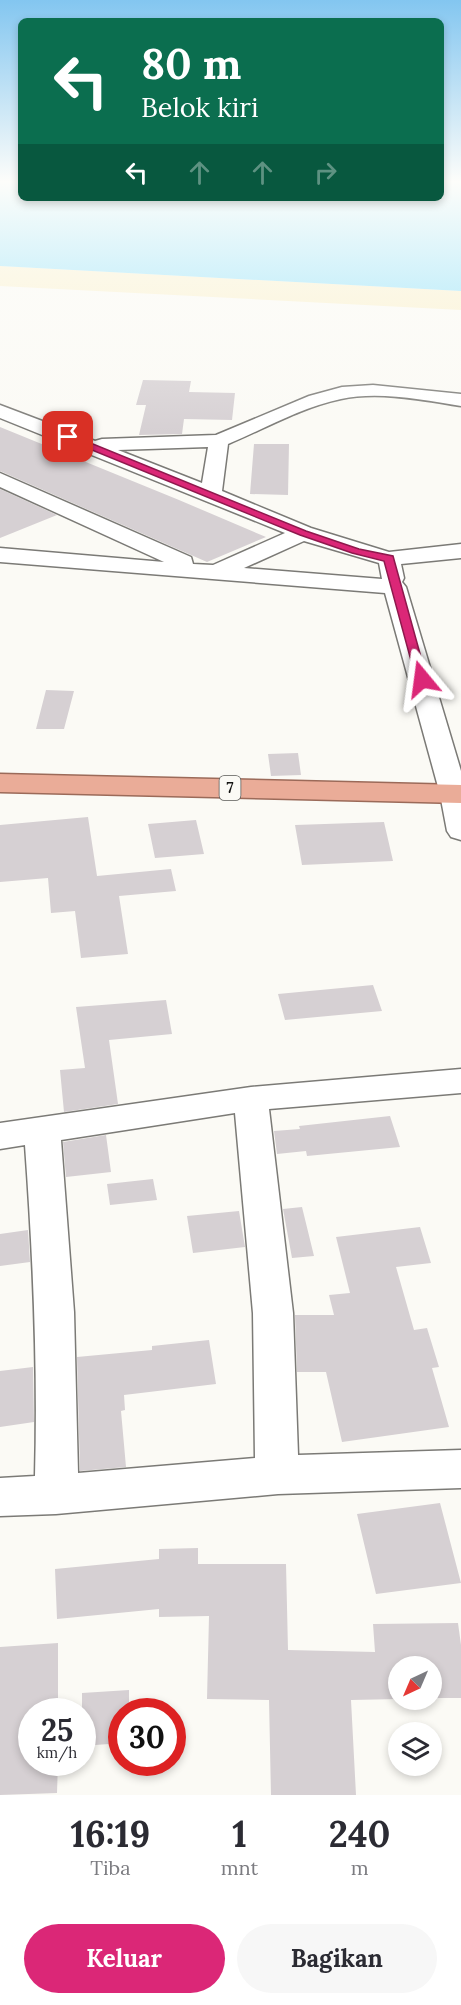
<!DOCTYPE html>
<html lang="id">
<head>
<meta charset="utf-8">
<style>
	body { margin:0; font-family:Lora,serif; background:#f7f7f7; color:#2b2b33; height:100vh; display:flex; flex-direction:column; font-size:22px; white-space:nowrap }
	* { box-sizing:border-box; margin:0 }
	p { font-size:20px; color:#7c7c81 }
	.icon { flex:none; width:33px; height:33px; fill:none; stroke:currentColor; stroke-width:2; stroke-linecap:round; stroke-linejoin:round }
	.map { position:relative; height:1795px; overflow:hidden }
	.sheet { display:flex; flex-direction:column; background:#fff; flex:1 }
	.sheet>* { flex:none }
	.hud { position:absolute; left:18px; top:18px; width:426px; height:183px; border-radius:9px; box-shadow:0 3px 9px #0003; background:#0b6e4f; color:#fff; overflow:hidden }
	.needle { width:39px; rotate:224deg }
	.fabs { position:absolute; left:388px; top:1656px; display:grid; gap:12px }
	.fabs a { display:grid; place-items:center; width:54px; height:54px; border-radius:50%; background:#fff; box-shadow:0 3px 9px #0003; font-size:30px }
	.speed { position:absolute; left:18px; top:1698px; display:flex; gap:12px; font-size:30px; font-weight:700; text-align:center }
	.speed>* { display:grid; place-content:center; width:78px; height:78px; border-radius:50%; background:#fff; box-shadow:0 3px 9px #0003; line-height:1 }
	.speed small { font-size:15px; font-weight:400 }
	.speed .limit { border:9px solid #d22; background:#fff; color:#111 }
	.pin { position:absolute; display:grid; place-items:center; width:51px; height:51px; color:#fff; margin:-26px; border-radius:12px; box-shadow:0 3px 9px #0006 }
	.me { position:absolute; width:66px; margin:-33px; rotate:344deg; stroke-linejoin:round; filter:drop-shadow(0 0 4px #0008) }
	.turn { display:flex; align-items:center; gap:21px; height:126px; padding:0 24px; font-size:27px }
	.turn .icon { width:78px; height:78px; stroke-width:2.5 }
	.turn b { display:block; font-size:42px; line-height:51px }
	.lanes { display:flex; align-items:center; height:57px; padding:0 24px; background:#0003; justify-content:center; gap:30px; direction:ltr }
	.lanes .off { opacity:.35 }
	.eta { display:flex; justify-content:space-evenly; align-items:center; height:102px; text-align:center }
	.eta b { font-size:36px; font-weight:800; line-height:42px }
	.cta { display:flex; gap:12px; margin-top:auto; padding:12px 24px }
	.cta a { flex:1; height:69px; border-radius:36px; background:#db2777; color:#fff; font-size:24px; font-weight:800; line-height:69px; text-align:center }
	.cta a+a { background:#f7f7f7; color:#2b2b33 }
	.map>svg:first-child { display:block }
	.sand { fill:#faf0cb }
	.water { fill:#8ce0fb }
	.building { fill:#d6d0d3 }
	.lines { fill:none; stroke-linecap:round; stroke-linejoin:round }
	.minor-casing { stroke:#7b7a76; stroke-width:3 }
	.trunk-casing { stroke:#9b6a59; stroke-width:3 }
	.minor { fill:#fff; fill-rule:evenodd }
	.trunk { fill:#eaac98; fill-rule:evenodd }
	.route { fill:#db2777; stroke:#8e194d; stroke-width:1.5 }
	.labels { text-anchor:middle; stroke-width:5; stroke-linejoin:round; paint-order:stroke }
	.shield { fill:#fbfaf5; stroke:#595956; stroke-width:1.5 }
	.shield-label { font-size:15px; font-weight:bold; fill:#141412 }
</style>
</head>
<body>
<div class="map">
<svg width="461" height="1795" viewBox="0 0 461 1795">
	<rect width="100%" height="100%" fill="#fbfaf5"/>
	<path class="sand" d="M0 266 461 291V310L0 286Z"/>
	<path class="water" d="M0 181H21V198H441V181H461V291L0 266Z"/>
	<path class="building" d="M143 380 191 381 189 392 235 393 232 420 184 419 182 434 139 435 146 405H136Z
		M0 427 179 500 266 537 207 562 0 471Z
		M254 444H289L288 495 250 494Z
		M0 489 57 515 0 538Z
		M46 690 74 691 64 729H36Z
		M298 753 301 775 271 776 268 754Z
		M88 817 97 876 171 869 176 891 119 896 128 954 81 958 75 911 51 913 48 878 0 882V825Z
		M196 820 204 854 155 858 148 824Z
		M384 822 393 861 302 865 295 825Z
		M373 985 382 1011 285 1020 278 994Z
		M166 1000 172 1034 109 1040 118 1104 64 1112 60 1070 85 1068 76 1007Z
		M390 1116 400 1147 307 1156 306 1151 277 1154 274 1131 300 1129 299 1126Z
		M106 1135 111 1172 66 1177 63 1142Z
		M153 1179 157 1200 110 1205 107 1184Z
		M302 1207 314 1256 292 1258 283 1209Z
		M239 1211 245 1247 193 1253 187 1216Z
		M420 1227 431 1263 396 1267 414 1330 427 1328 439 1367 432 1368 449 1427 342 1442 326 1372H297L295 1315H334L329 1295 350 1293 336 1237Z
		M28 1230 30 1262 0 1266V1234Z
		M209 1340 216 1384 124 1395 125 1410 121 1411 126 1467 80 1471 77 1357 152 1350V1346Z
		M33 1367 34 1422 0 1427V1371Z
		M440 1503 461 1583 376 1594 357 1514Z
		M198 1548V1564H286L288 1650 375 1652 373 1624 458 1623 461 1645V1698H432V1666H399V1699L351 1700 356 1795H271L269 1700 207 1699 209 1616 159 1617V1609L57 1619 55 1569 159 1559V1549Z
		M58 1643V1712H32V1762H58L57 1793 0 1795V1647Z
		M129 1690V1712H122V1743L82 1746V1693Z"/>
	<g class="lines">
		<g class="minor-casing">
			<path id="minor" d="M373 385 461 394V406C423 400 379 391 341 399 302 407 264 429 228 444L222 491 311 528 389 552 461 544V558L401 564 404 578 402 582 406 587 461 771V840L451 837 447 831 440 794 385 593 0 562V548L164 562 0 487V473L191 557 193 564 213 565 285 533 0 418V405L95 441 102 439 216 435 309 396 342 387ZM208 447 202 483 118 450ZM304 541 379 563 382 579 244 568Z
				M461 1069V1093L269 1109 293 1313 298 1455 461 1450V1488L278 1494 56 1514 0 1516V1478L35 1476C38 1366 33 1255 25 1145L0 1149V1123L251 1087ZM235 1113 253 1313 255 1458 78 1473 74 1312 61 1140Z"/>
		</g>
		<g class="trunk-casing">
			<path id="trunk" d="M0 774 461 785V803L0 792Z"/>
		</g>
		<use href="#minor" class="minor"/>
		<use href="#trunk" class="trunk"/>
	</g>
	<linearGradient id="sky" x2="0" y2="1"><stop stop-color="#83c6f0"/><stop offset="0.42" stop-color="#fdfdfa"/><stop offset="1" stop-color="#fdfdfa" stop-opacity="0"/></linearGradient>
	<rect width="461" height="433" fill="url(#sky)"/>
	<path class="route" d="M65 435H71L306 531 359 549 393 556 427 679 422 682 416 679 384 561 352 553 300 535 65 439Z"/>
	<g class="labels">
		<rect class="shield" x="219.5" y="776" width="21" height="24" rx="4.5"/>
		<g class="shield-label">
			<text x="230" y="793">7</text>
		</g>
	</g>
</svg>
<div class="fabs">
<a><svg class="needle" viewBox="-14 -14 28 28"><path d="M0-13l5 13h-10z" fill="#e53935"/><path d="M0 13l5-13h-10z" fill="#7c7c81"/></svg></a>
<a><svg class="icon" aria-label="layers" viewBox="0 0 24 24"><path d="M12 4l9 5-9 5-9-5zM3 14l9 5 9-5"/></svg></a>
</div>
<div class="speed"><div>25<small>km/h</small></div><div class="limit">30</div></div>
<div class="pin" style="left:68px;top:437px;background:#d93025"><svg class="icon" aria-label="arrive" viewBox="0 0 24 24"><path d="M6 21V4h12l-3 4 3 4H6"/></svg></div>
<svg class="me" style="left:422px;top:679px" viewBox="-20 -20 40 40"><path d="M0-17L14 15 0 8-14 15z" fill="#db2777" stroke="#fff" stroke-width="4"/></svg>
<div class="hud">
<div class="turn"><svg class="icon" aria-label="left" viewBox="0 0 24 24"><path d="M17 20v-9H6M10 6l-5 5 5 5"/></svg><div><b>80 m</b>Belok kiri</div></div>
<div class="lanes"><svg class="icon" aria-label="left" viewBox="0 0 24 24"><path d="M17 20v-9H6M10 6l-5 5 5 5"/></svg><svg class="icon off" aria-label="ahead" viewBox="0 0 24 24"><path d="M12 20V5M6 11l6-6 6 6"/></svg><svg class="icon off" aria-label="ahead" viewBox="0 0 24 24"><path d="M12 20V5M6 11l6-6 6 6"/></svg><svg class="icon off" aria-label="right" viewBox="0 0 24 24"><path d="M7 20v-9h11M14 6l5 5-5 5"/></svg></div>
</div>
</div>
<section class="sheet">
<div class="eta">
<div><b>16:19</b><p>Tiba</p></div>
<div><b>1</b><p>mnt</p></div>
<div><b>240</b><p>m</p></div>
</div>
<div class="cta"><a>Keluar</a><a>Bagikan</a></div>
</section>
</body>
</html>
